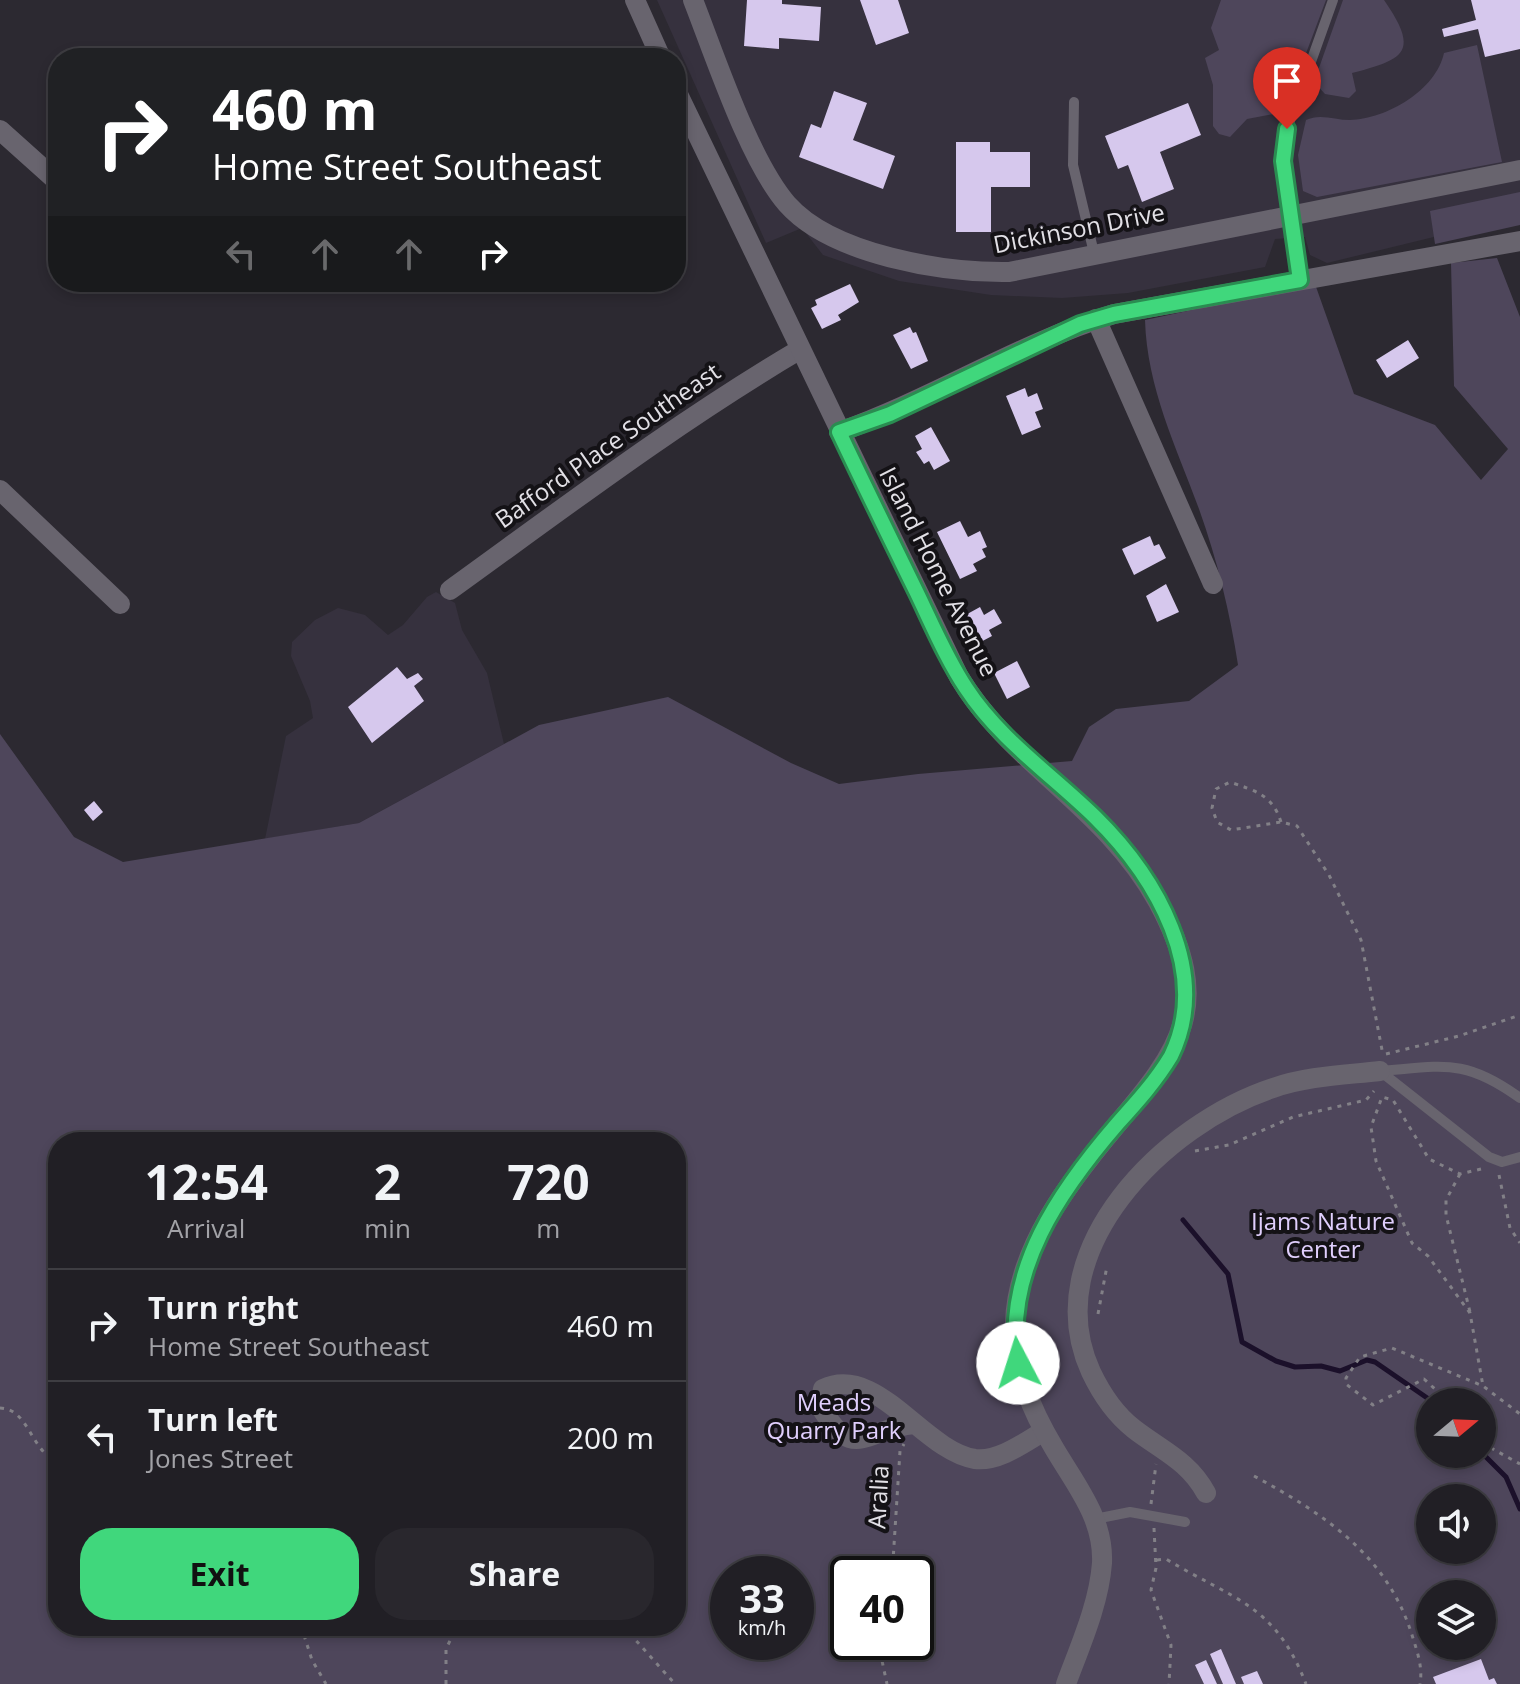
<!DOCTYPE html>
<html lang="en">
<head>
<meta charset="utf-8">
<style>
	body { margin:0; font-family:"Open Sans",sans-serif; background:#29272d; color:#f1f3f6; height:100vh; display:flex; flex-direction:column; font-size:30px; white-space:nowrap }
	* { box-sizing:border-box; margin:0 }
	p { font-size:26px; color:#a2a2a7 }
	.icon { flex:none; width:44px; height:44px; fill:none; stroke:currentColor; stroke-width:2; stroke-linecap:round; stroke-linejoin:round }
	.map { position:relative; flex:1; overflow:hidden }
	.sheet { position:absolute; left:48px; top:1132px; width:638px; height:504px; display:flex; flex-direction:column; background:#211f25; border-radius:32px; box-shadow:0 4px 12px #0003,0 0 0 2px #3e3d42 }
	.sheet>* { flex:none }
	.hud { position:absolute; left:48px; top:48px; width:638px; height:244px; border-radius:32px; box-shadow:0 4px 12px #0003,0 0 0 2px #3e3d42; background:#202124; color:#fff; overflow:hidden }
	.needle { width:52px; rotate:71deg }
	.controls { position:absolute; left:1416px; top:1388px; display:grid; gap:16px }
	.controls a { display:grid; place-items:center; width:80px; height:80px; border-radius:50%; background:#211f25; box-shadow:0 4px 12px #0003,0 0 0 2px #3e3d42; font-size:40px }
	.speed { position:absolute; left:710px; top:1556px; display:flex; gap:16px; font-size:40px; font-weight:700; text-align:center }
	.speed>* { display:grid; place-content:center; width:104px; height:104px; border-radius:50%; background:#211f25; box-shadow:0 4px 12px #0003,0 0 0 2px #3e3d42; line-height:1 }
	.speed small { font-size:20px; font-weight:400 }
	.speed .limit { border:4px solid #111; border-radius:12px; background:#fff; color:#111 }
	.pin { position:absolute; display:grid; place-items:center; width:68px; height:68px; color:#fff; margin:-82px -34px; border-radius:50% 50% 50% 0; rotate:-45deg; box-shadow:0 0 8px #0007 }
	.pin .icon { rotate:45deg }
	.me { position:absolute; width:88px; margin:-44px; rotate:355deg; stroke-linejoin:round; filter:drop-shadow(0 0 6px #0008) }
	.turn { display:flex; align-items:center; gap:28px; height:168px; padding:0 32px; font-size:36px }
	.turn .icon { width:104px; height:104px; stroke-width:2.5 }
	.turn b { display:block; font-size:56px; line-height:68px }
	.lanes { display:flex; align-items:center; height:76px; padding:0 32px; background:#0003; justify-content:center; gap:40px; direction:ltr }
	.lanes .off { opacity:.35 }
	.eta { display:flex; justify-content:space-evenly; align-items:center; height:136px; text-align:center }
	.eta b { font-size:48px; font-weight:700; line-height:56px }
	.primary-button { display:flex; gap:16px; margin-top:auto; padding:16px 32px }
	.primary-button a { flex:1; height:92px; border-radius:32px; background:#40d77c; color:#111; font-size:32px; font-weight:700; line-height:92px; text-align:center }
	.primary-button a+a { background:#29272d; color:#f1f3f6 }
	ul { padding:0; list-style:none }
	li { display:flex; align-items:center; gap:24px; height:112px; padding:0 32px; border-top:2px solid #3e3d42 }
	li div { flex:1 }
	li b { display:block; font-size:30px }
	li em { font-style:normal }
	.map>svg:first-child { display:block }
	.built { fill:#36313e }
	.green { fill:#4e465b; fill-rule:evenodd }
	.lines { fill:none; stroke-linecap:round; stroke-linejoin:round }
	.stream { stroke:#1b102a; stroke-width:5 }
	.building { fill:#d6c8ed }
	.path { stroke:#828087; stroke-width:3; stroke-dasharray:4 6; stroke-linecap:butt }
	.service { stroke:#68646e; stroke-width:10 }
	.minor { stroke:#68646e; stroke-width:20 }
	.tertiary { stroke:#68646e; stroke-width:20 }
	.route-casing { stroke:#2a8c51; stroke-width:20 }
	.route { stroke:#40d77c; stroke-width:14 }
	.labels { text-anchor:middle; stroke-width:8; stroke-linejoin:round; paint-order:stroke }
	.street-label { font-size:24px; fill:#e2e0e6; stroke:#141216 }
	.park-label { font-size:24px; fill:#e0cffd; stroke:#141216 }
</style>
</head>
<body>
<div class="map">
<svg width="1520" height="1684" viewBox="0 0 1520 1684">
	<rect width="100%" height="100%" fill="#2c2931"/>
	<path class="built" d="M657 0H1520V216L1327 263 1310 255 1305 237 1275 239 1265 267 1128 293 1062 298 991 295 899 281 823 255 802 228 766 243Z
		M436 592 455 603 462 630 487 673 504 744 359 823 265 839 286 736 313 718 310 701 291 656 292 642 315 620 338 608 365 615 388 635 403 625 427 597Z"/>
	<path class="green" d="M1221 0H1326L1284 112 1247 119 1230 137 1219 134 1213 126V85L1205 58 1219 50 1211 28Z
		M1343 0H1384C1420 52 1405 59 1352 73L1356 91 1349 98 1325 94 1314 82Z
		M1477 45 1502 162 1317 197 1303 191 1298 155 1306 120C1320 113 1335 120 1350 120 1387 119 1436 90 1444 53Z
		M1520 192V225L1435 244 1430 211Z
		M1497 258 1520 317V1684H0V734L74 837 123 862 359 823 539 725 668 697 791 763 839 784 918 774 1072 761 1089 727 1116 709 1189 701 1238 665C1230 613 1217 559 1199 509 1176 446 1147 388 1145 320L1315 284 1354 394 1435 425 1481 480 1508 449 1454 386 1451 263ZM58 1142H676V1626H58ZM1430 1402H1482V1454H1430ZM1430 1498H1482V1550H1430ZM728 1574H796V1642H728ZM848 1574H916V1642H848ZM1430 1594H1482V1646H1430Z"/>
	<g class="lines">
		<path class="stream" d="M1183 1220 1228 1274 1242 1342 1276 1361 1295 1367 1321 1366 1340 1371 1367 1360 1375 1362 1433 1402
			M1482 1453 1506 1477 1520 1509"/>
	</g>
	<path class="building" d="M747 0H782V4L821 7 819 41 779 38V49L744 46Z
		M860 0H898L909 33 876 45Z
		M1471 0H1520V49L1485 57 1478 29 1444 37 1442 29 1476 20Z
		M834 91 867 103 853 140 895 156 883 189 799 157 811 124 821 128Z
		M1188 103 1201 135 1160 152 1174 189 1142 202 1128 165 1118 169 1105 136Z
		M956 142H990V152H1030V187H991V232H956Z
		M850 284 859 302 838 315 841 320 822 329 811 308 817 305 815 300Z
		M910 327 913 333 916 332 928 361 911 369 893 335Z
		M1408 340 1419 358 1387 378 1376 360Z
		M1025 388 1028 397 1037 393 1043 409 1035 412 1041 427 1022 435 1006 396Z
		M931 427 950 461 934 470 929 461 924 464 916 452 922 449 915 436Z
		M960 521 968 537 980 531 987 547 982 549 986 557 973 564 977 571 960 579 937 532Z
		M1150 536 1154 546 1159 544 1166 558 1134 575 1122 549Z
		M1166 584 1179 612 1157 622 1146 596Z
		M980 607 984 615 994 609 1002 623 989 630 992 636 975 645 960 618Z
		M1017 661 1030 687 1007 699 994 673Z
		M397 667 407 679 418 673 423 679 414 686 424 701 372 743 348 707Z
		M94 801 103 812 93 821 84 810Z
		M1221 1649 1236 1684H1223L1210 1654Z
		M1481 1659 1489 1680 1494 1678 1497 1684H1436L1433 1677Z
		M1206 1660 1217 1684H1204L1195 1665Z
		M1257 1671 1263 1684H1244L1241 1677Z"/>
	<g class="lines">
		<path class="path" d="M1281 822C1272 794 1255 791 1230 782L1216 789 1212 808 1217 822 1231 830 1281 822 1297 826 1329 875 1361 940 1383 1055
			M1386 1054 1459 1036 1520 1015
			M1195 1151 1229 1145 1293 1117 1366 1100 1374 1091
			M1481 1169 1460 1174 1429 1159 1393 1100 1382 1097 1371 1127 1376 1161 1412 1243 1428 1256 1470 1313 1483 1386
			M1460 1174 1446 1200V1215L1470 1312
			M1499 1175 1510 1228 1520 1243
			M1098 1314 1107 1266
			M1449 1402 1424 1379 1373 1405 1346 1384V1378L1360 1357 1392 1348 1483 1386 1520 1414
			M0 1408C29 1409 30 1450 58 1463
			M1482 1443 1520 1464
			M1254 1476C1324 1514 1387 1555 1412 1635 1417 1651 1423 1667 1420 1684
			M1151 1504 1156 1464
			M1154 1528 1156 1568 1151 1590 1171 1645 1169 1684
			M1157 1560 1166 1559C1234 1600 1275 1604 1306 1684
			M888 1574 893 1561 900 1451 904 1444
			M301 1626 312 1660 326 1684
			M623 1626 675 1684
			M878 1642 887 1684
			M446 1684V1649L457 1626"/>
		<path class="service" d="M1074 102 1073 165 1094 253
			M1300 280 1283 161 1287 129 1333 0
			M1380 1071 1489 1157 1502 1162 1520 1157
			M1380 1071C1444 1066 1465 1058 1520 1098
			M1095 1519 1130 1512 1185 1522"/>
		<path class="minor" d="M693 0C715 56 749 160 787 204 832 255 944 273 1009 272L1520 170
			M0 130 58 182
			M1096 319 1213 584
			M839 432C933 399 1019 343 1114 314L1520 241
			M0 490 120 604
			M450 590C565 507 677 422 799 350
			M914 1424C864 1429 854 1464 820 1406L823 1389C877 1363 923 1451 975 1459 999 1462 1025 1442 1044 1431
			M1206 1493C1189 1461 1161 1450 1134 1429 1116 1415 1101 1393 1091 1372 1035 1250 1166 1123 1273 1088 1307 1076 1345 1075 1380 1071"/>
		<path class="tertiary" d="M635 0 661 58
			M676 90 959 677C1011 764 1106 807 1158 902 1214 1005 1182 1048 1114 1128 1069 1182 1017 1249 1015 1323 1013 1368 1031 1410 1054 1448 1075 1484 1104 1518 1102 1563 1099 1604 1080 1646 1066 1684"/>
	</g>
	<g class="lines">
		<g class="route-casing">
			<path id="route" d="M1018 1363C1003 1271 1060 1190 1118 1123 1137 1102 1156 1081 1171 1056 1212 972 1156 877 1095 817 1052 775 999 739 966 688 946 658 932 624 916 591 890 538 864 485 839 432L890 414 1080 324 1114 314 1300 280 1283 161 1287 129"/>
		</g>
		<use href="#route" class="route"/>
	</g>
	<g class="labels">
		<g class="street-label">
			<text transform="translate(1079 229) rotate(-11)" y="8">Dickinson Drive</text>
			<text transform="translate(608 446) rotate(-35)" y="8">Bafford Place Southeast</text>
			<text transform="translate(938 572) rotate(63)" y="8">Island Home Avenue</text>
			<text transform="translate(879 1497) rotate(-87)" y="8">Aralia</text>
		</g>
		<g class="park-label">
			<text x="1323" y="1230">Ijams Nature<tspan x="1323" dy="28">Center</tspan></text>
			<text x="834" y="1411">Meads<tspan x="834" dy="28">Quarry Park</tspan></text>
		</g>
	</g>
</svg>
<div class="controls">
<a><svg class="needle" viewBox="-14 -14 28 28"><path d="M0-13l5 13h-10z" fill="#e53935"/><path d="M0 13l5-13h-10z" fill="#a2a2a7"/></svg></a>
<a><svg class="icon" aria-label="sound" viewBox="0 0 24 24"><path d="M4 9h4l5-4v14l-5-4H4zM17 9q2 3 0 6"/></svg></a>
<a><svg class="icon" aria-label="layers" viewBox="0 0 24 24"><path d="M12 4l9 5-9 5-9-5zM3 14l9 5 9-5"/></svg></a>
</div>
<div class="speed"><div>33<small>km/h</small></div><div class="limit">40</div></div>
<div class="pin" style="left:1287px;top:129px;background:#d93025"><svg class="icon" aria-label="arrive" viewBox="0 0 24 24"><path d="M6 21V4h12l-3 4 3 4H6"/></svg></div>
<svg class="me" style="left:1018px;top:1363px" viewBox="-20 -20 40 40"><circle r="19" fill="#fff"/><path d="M0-13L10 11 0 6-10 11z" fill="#40d77c"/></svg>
<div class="hud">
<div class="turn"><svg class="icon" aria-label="right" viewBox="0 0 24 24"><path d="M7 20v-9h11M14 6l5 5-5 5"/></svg><div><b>460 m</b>Home Street Southeast</div></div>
<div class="lanes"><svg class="icon off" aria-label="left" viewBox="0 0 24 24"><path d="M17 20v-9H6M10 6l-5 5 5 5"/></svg><svg class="icon off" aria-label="ahead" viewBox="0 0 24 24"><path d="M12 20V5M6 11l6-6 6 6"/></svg><svg class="icon off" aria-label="ahead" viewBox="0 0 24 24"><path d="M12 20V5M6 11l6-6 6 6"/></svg><svg class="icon" aria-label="right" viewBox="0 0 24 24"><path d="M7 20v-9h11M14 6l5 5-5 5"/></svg></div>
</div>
<section class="sheet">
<div class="eta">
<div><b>12:54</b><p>Arrival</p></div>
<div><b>2</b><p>min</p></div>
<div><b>720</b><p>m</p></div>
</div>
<ul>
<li><svg class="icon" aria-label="right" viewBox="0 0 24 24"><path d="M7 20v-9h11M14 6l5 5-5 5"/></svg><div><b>Turn right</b><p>Home Street Southeast</p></div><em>460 m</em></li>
<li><svg class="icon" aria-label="left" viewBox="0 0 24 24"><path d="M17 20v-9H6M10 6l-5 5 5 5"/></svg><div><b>Turn left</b><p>Jones Street</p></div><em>200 m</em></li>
</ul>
<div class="primary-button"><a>Exit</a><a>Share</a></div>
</section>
</div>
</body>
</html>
